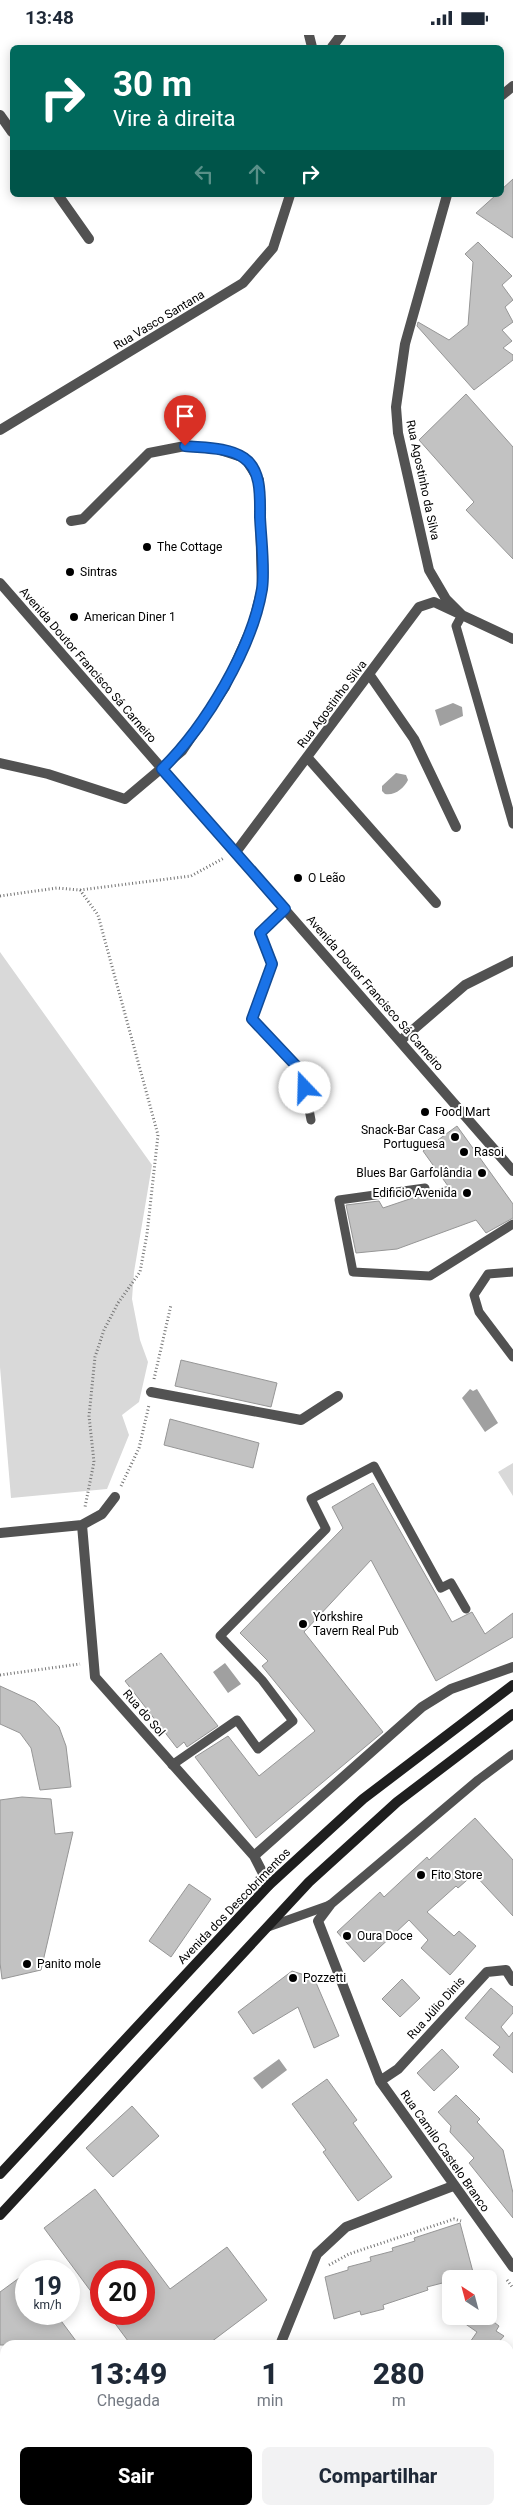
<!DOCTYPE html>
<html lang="pt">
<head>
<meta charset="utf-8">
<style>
	body { margin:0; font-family:Roboto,sans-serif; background:#f2f2f3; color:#1f2937; height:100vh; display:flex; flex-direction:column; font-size:19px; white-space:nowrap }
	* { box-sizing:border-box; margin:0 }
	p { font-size:16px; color:#747a83 }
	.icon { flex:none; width:28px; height:28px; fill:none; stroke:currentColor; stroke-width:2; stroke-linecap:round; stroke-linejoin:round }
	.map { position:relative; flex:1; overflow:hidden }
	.panel { position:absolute; left:0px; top:2305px; width:514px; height:175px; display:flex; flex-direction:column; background:#fff; border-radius:15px 15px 0 0; box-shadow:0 2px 12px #0003 }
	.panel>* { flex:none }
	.hud { position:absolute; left:10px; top:10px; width:494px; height:152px; border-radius:8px; box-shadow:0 2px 12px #0003; background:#00695c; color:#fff; overflow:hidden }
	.needle { width:32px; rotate:324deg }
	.buttons { position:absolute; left:442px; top:2235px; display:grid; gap:10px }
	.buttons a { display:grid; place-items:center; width:55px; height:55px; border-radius:8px; background:#fff; box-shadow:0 2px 12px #0003; font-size:25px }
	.speed { position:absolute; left:15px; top:2225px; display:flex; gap:10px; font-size:25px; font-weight:700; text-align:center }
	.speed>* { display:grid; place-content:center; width:65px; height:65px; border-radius:50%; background:#fff; box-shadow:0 2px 12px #0003; line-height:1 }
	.speed small { font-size:12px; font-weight:400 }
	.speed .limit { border:8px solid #d22; background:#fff; color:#111 }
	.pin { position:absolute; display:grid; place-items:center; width:42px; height:42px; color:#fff; margin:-51px -21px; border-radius:50% 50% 50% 0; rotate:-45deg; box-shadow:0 0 5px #0007 }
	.pin .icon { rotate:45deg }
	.me { position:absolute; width:55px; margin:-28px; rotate:339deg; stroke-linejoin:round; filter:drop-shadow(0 0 4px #0008) }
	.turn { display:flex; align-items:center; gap:18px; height:105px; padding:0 20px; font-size:22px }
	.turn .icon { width:65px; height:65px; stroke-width:2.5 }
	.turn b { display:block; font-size:35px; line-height:42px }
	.lanes { display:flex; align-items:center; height:48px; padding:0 20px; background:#0003; justify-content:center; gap:25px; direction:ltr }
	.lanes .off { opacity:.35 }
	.eta { display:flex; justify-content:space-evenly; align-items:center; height:85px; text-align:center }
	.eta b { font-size:30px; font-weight:800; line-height:35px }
	.primary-button { display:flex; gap:10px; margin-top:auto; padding:10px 20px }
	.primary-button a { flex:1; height:58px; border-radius:8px; background:#000; color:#fff; font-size:20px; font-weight:800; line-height:58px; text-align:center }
	.primary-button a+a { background:#f2f2f3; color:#1f2937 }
	.status { display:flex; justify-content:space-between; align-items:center; height:35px; padding:0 25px; background:#fff; direction:ltr }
	.status svg { height:14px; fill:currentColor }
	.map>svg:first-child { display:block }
	.green { fill:#d9d9d9 }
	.water { fill:#a0a0a0 }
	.building { fill:#c2c2c2; stroke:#969696 }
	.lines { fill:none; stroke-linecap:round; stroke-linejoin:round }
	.path { stroke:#747474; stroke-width:3; stroke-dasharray:1 2.5; stroke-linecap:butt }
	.service { stroke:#525252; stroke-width:9 }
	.minor { stroke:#525252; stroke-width:10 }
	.tertiary { stroke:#525252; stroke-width:10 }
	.secondary { stroke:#1f1f1f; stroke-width:10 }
	.route-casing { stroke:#114b97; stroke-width:12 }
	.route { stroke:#1a73e8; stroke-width:9 }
	.poi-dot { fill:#000; stroke:#fff; stroke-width:2 }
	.labels { text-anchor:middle; stroke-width:4; stroke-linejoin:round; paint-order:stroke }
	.street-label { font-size:12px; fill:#000; stroke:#fff }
	.poi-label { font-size:12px; fill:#000; stroke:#fff; text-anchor:start }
</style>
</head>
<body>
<div class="status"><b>13:48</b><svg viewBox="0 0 49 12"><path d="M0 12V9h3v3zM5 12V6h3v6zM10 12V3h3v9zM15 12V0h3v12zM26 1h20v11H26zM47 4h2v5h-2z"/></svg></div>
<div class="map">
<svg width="513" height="2480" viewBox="0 0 513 2480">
	<rect width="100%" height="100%" fill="#fff"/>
	<path class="green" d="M0 917 152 1130 134 1237 132 1264 140 1305 148 1327 139 1367 122 1380 129 1400 107 1454 11 1463 0 1332Z
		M513 1428V1461L498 1437Z"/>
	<path class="water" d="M453 668 462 672 463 681 440 691 435 675Z
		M396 738 406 740 408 745C404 753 395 761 385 759L382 756V751Z
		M470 1354 473 1356 477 1354 498 1388 485 1397 462 1363Z
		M225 1628 241 1649 228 1658 213 1637Z
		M279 2024 287 2035 262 2054 253 2043Z"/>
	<path class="building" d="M513 144V203L476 178 496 160H501V155Z
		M478 207 512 241 502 250 513 265 505 272 513 287 502 295 512 306 503 313 513 320V325L474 355 417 291 418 287 449 305 468 290 473 227 465 219Z
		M466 359 513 412V524L466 475 474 467 419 405Z
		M457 1091 513 1169V1183L486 1198 476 1185 397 1214 356 1218 346 1170 379 1166 383 1173 448 1151 423 1116Z
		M181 1325 277 1348 271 1372 175 1351Z
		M170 1384 259 1408 253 1433 164 1410Z
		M373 1448 452 1587 472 1577 485 1599 513 1578V1602L436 1646 371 1525 304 1597 383 1697 256 1803 195 1722 228 1701 259 1741 315 1696 262 1631 268 1626 240 1598 343 1493 332 1472Z
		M161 1618 218 1691 187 1712 184 1707 177 1713 125 1646Z
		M0 1651 35 1667 59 1692 66 1711 71 1752 40 1755 31 1713 20 1698 0 1689Z
		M22 1762 51 1764 55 1799 73 1797 41 1935 2 1944 0 1928V1765Z
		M475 1783 513 1825V1881L474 1839 458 1853 456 1851 427 1877 454 1901 459 1896 476 1911 450 1940 421 1913 428 1905 409 1885 364 1927 337 1897 380 1857 384 1862 427 1822 429 1825Z
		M189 1849 211 1864 171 1922 149 1906Z
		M292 1936 314 1943 339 2001 314 2013 298 1972 253 1999 238 1977Z
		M402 1944 420 1963 400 1982 382 1964Z
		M491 1953 513 1972V1978L501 1992 509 2002 513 1997V2038L493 2020 500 2012 465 1983Z
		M442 2014 459 2032 434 2056 417 2038Z
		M327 2044 357 2085 353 2088 392 2142 358 2166 323 2117 326 2115 292 2069Z
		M456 2060 480 2084 477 2087 503 2115 513 2158V2183L469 2128 474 2123 450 2097 451 2091 438 2077Z
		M132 2071 159 2101 113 2142 86 2113Z
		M95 2154 170 2254 227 2212 267 2265 207 2310H131L108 2279H144V2236H101V2270L44 2193Z
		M460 2188 473 2237 450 2243V2246L427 2252 428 2255 383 2270 384 2274 361 2280 360 2276 334 2284 325 2242 348 2235V2232L371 2226 370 2222 393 2216 392 2213 415 2206 414 2203Z
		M26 2238V2279H56L79 2310H0V2257Z
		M454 2281H486L499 2291 496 2296 504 2301 496 2310H468L477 2297Z"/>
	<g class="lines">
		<path class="path" d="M80 855 191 841 224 823
			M0 861 57 853 80 855 98 880 158 1100 147 1199 140 1237 118 1268 104 1295 95 1322 89 1381 94 1427 85 1472
			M154 1344 171 1270
			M121 1451 139 1413 149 1370
			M0 1640 80 1629
			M329 2230 349 2219 454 2184 461 2186
			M507 2245 513 2253
			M0 2353 5 2361
			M509 2440 513 2411
			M0 2444 5 2452
			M20 2475 24 2480
			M508 2475V2480
			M105 2480 110 2475"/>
		<path class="service" d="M462 580 456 591 513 789
			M285 874 260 898 272 929 252 984 302 1037 311 1085
			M425 1153 339 1165 353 1237 430 1241 513 1189
			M513 1237 488 1239 474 1260 479 1277 513 1322
			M172 1730 237 1685 258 1714 293 1686 262 1645 220 1601 326 1494 311 1464 374 1431 441 1553 451 1548 466 1574
			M268 1892 330 1870 478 1745 513 1719"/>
		<path class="minor" d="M309 0 312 12
			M332 12 341 0
			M501 61 513 51
			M0 80 12 97
			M58 160 89 204
			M447 160 405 309 396 372 398 398 429 535 446 564 462 580
			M0 395 243 248 273 213 290 160
			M0 548 513 1136
			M369 639 414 704 456 792
			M307 722 436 868
			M0 728 48 739 125 764 182 716 225 652 253 589 262 553 259 445 245 423 217 414 185 411 149 418 83 484 71 486
			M236 817 419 572 434 567 513 604
			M400 1006 465 950 513 926
			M151 1357 301 1385 338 1361
			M82 1490 95 1642 254 1821 269 1850
			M0 1498 82 1490 102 1479 115 1462
			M254 1821 422 1672 451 1654 513 1632
			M330 1870 318 1886 380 2046 513 2232
			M380 2046 398 2034 487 1937 506 1935 513 1946
			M280 2310 317 2219 346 2192 453 2151
			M431 2475V2480
			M80 2480 88 2475"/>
		<path class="tertiary" d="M0 2382 5 2390
			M60 2475 63 2480"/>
		<path class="secondary" d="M0 2139 269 1850 363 1764 513 1650
			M0 2180 309 1847 397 1767 513 1679"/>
	</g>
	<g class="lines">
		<g class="route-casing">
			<path id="route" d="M185 411C203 413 228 412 244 423 262 435 260 463 260 482 261 504 265 534 262 554 252 614 205 692 162 734L285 874 260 898 272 929 252 984 302 1037 305 1053"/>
		</g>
		<use href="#route" class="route"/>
	</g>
	<g class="poi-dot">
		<circle cx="147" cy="512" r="5"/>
		<circle cx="70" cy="537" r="5"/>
		<circle cx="74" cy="582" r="5"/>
		<circle cx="298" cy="843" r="5"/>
		<circle cx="425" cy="1077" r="5"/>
		<circle cx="455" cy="1102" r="5"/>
		<circle cx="464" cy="1117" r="5"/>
		<circle cx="482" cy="1138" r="5"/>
		<circle cx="467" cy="1158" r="5"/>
		<circle cx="303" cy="1589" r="5"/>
		<circle cx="421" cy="1840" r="5"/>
		<circle cx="347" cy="1901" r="5"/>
		<circle cx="27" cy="1929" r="5"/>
		<circle cx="293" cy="1943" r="5"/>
	</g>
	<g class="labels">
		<g class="street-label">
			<text transform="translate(159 285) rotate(-31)" y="4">Rua Vasco Santana</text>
			<text transform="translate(423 445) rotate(78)" y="4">Rua Agostinho da Silva</text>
			<text transform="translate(88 630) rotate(49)" y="4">Avenida Doutor Francisco Sá Carneiro</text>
			<text transform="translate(332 669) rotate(-53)" y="4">Rua Agostinho Silva</text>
			<text transform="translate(375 958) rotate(49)" y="4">Avenida Doutor Francisco Sá Carneiro</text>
			<text transform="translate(144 1678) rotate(49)" y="4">Rua do Sol</text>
			<text transform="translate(234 1871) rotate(-46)" y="4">Avenida dos Descobrimentos</text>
			<text transform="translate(436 1973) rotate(-48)" y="4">Rua Júlio Dinis</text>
			<text transform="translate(445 2116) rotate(55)" y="4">Rua Camilo Castelo Branco</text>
		</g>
		<g class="poi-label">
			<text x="157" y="516">The Cottage</text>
			<text x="80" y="541">Sintras</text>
			<text x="84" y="586">American Diner 1</text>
			<text x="308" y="847">O Leão</text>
			<text x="435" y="1081">Food Mart</text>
			<text x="445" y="1099" text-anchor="end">Snack-Bar Casa<tspan x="445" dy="14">Portuguesa</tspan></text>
			<text x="474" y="1121">Rasoi</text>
			<text x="472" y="1142" text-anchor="end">Blues Bar Garfolândia</text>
			<text x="457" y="1162" text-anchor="end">Edificio Avenida</text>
			<text x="313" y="1586">Yorkshire<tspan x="313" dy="14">Tavern Real Pub</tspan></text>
			<text x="431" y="1844">Fito Store</text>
			<text x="357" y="1905">Oura Doce</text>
			<text x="37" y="1933">Panito mole</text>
			<text x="303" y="1947">Pozzetti</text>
		</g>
	</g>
</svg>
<div class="buttons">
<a><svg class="needle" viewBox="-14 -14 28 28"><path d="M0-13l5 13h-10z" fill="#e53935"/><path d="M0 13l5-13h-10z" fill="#747a83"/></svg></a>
</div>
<div class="speed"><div>19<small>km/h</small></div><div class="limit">20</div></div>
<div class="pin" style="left:185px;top:411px;background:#d93025"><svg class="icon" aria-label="arrive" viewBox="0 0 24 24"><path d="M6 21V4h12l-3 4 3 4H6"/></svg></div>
<svg class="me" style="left:305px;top:1053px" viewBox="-20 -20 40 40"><circle r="19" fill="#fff"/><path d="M0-13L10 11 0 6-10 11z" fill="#1a73e8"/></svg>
<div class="hud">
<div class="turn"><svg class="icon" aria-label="right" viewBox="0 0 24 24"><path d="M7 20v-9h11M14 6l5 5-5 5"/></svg><div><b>30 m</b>Vire à direita</div></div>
<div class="lanes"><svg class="icon off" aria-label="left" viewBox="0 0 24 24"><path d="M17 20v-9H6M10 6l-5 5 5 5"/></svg><svg class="icon off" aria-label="ahead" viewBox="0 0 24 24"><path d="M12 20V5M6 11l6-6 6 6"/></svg><svg class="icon" aria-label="right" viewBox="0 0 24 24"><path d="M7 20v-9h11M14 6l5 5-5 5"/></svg></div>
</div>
<section class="panel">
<div class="eta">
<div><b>13:49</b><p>Chegada</p></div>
<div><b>1</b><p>min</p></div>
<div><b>280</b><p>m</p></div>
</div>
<div class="primary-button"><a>Sair</a><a>Compartilhar</a></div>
</section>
</div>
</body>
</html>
